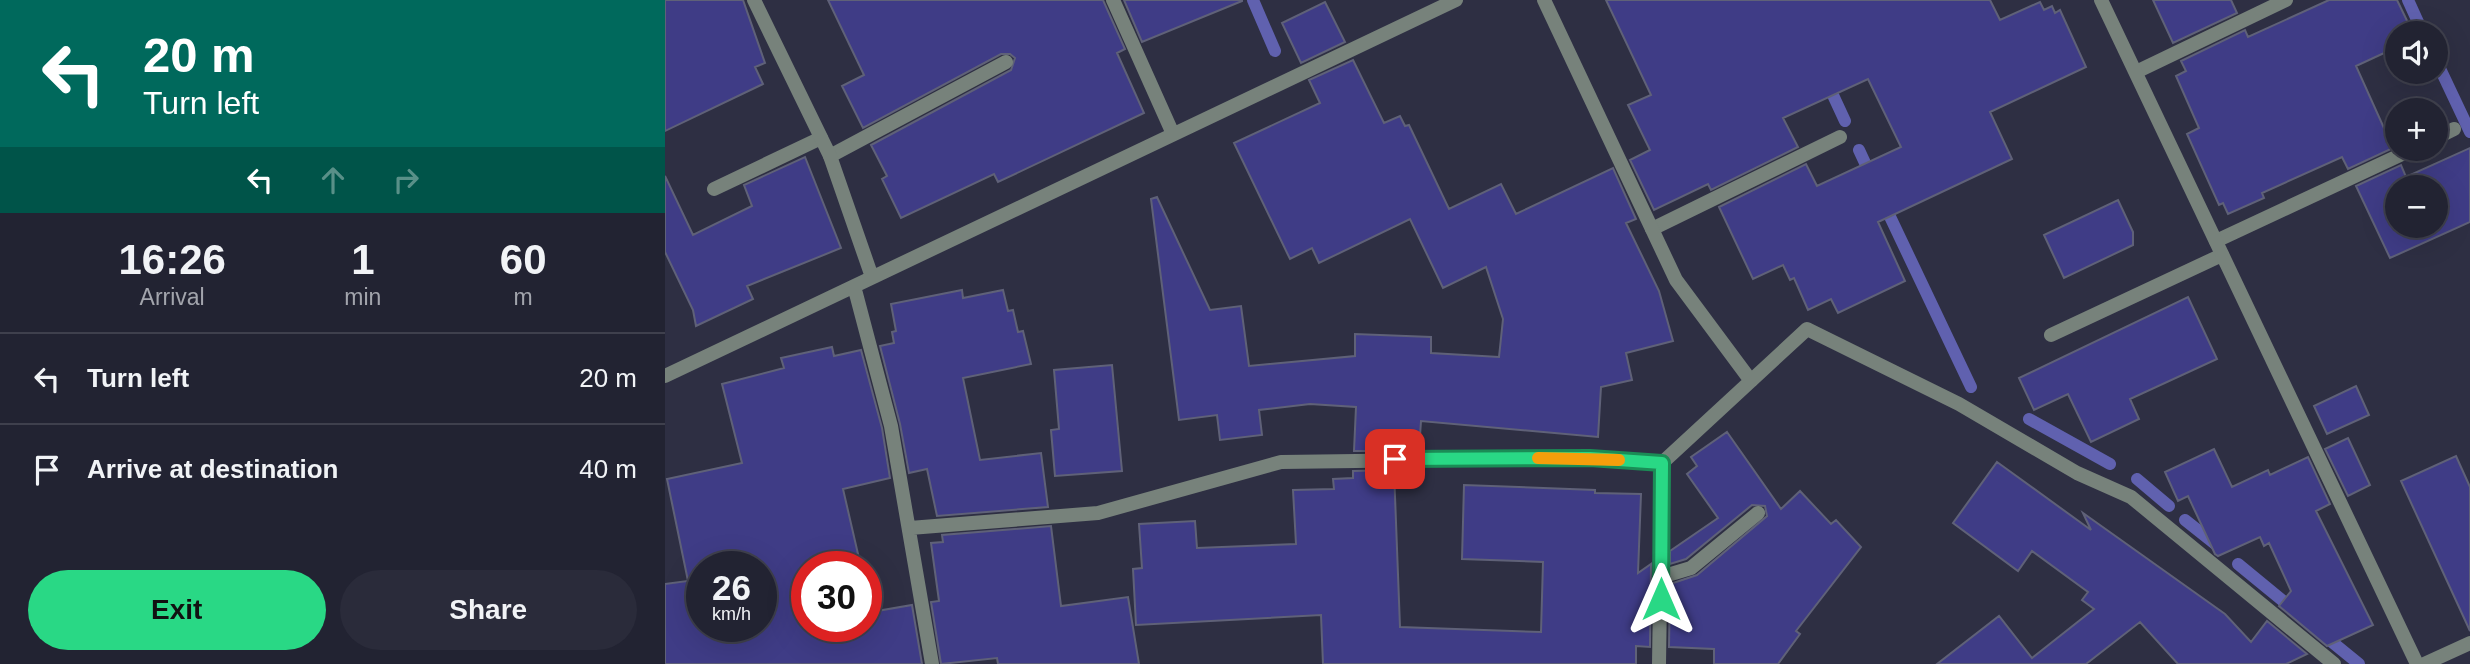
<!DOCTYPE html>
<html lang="en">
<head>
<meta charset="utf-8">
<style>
	body { margin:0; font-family:Arial,sans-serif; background:#2a2b3a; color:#f1f3f6; height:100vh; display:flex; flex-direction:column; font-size:26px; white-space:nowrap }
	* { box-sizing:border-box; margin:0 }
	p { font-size:23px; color:#a2a4ac }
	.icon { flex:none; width:38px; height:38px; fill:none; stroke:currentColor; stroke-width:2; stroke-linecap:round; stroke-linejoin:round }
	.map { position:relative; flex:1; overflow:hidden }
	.side { display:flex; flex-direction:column; background:#222332; width:665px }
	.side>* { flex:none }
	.top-card { background:#00695c; color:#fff; overflow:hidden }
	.buttons { position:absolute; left:1720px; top:21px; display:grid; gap:14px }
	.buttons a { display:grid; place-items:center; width:63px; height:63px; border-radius:50%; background:#222332; box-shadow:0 7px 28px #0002,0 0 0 2px #3f404d; font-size:35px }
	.speed { position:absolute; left:21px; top:551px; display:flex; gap:14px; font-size:35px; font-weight:700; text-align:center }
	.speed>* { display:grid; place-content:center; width:91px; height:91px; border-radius:50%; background:#222332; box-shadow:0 7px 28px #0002,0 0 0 2px #3f404d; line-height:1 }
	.speed small { font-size:18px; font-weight:400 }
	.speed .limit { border:10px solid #d22; background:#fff; color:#111 }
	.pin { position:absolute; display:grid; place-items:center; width:60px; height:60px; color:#fff; margin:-30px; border-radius:14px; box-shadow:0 4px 10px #0006 }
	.me { position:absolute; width:77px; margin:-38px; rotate:0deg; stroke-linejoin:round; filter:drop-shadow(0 0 5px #0008) }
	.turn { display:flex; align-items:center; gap:24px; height:147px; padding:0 28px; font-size:32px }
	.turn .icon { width:91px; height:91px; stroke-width:2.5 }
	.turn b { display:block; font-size:49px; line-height:60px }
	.lanes { display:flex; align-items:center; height:66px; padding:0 28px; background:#0003; justify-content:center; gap:35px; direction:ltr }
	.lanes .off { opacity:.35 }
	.eta { display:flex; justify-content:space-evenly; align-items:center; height:119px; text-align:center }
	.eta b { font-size:42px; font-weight:600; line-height:49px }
	.cta { display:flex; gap:14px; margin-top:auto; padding:14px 28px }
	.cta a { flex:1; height:80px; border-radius:42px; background:#29d885; color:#111; font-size:28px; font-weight:600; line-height:80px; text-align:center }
	.cta a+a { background:#2a2b3a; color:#f1f3f6 }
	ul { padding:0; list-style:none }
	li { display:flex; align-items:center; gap:21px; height:91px; padding:0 28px; border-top:2px solid #3f404d }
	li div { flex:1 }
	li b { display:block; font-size:26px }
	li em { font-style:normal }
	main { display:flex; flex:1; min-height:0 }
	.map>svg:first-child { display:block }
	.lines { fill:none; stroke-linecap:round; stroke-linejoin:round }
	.stream { stroke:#6061af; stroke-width:12 }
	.building { fill:#3f3c86; stroke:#5f6178; stroke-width:2; fill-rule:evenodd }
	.lane { stroke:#77827b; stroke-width:14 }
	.street { stroke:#77827b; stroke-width:14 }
	.route-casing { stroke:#1b8c56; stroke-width:18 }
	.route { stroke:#29d885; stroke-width:12 }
	.slow { stroke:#f59e0b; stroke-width:12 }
</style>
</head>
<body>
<main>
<section class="side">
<div class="top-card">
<div class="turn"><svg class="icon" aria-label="left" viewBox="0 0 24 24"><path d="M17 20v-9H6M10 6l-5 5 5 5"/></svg><div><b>20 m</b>Turn left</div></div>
<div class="lanes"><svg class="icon" aria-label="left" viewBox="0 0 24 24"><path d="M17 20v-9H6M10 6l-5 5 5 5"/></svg><svg class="icon off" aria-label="ahead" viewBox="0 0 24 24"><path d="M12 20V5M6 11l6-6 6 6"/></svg><svg class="icon off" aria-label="right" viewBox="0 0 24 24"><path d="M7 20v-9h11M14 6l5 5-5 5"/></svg></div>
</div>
<div class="eta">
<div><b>16:26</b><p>Arrival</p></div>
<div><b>1</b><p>min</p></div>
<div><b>60</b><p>m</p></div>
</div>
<ul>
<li><svg class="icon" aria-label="left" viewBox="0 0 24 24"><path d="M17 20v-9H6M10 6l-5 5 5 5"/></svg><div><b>Turn left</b></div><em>20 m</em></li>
<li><svg class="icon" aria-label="arrive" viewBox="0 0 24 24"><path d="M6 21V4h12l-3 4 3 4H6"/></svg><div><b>Arrive at destination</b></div><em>40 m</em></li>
</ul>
<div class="cta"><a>Exit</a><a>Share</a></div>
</section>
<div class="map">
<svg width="1805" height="664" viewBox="0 0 1805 664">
	<rect width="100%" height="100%" fill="#2e2f43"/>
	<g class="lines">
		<path class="stream" d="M588 0 610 51
			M1743 0 1758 33
			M1771 60 1805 132
			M1161 80 1180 121
			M1194 150 1207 178
			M1219 204 1306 387
			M1364 419 1445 464
			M1472 479 1504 506
			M1520 520 1554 547
			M1573 564 1629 610
			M1656 633 1694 664"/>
	</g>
	<path class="building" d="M0 0H78L100 63 90 67 98 84 0 131Z
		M163 0H438L460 49 452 53 479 113 333 182 329 174 236 218 217 179 222 176 206 145 346 70 350 58 345 54H336L198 128 177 86 199 75Z
		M459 0H577V1L477 42Z
		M941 0H1325L1335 20 1375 2 1379 10 1387 6 1390 13 1395 10 1421 67 1325 112 1347 159 1213 222 1240 281 1173 313 1166 299 1143 310 1129 278 1125 280 1118 265 1088 279 1054 207 1141 164 1152 186 1236 147 1203 79 1118 118 1133 147 1046 190 1043 184 989 210 965 160 985 150 963 105 986 95Z
		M1488 0H1566L1572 13 1508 43Z
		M1664 0H1732L1748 33H1732V47L1691 66 1728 148 1683 169 1677 157 1597 193 1599 198 1563 214 1558 203 1554 205 1522 134 1534 128 1511 76 1521 71 1516 61 1580 30 1583 37Z
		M660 2 680 42 636 63 617 23Z
		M688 60 719 123 735 116 740 126 744 125 784 209 836 184 851 214 948 168 971 219 961 223 994 291 1008 341 961 353 967 380 936 387 933 437 756 421 755 436 727 434 728 451H689L691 407 645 404 594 410 597 435 555 440 552 415 514 420 486 199 492 197 545 310 576 306 584 366 690 356V334L766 337V353L834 357 838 319 821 267 778 288 745 219 654 263 647 248 625 259 569 143 655 103 644 80Z
		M1805 148V222L1725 258 1691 186 1736 165 1741 177ZM1732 187H1771V226H1732Z
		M140 157 176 248 82 286 88 299 31 326 28 310 0 252V176L28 235 87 206 79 185Z
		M1453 200 1468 232V245L1399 278 1379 235Z
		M297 290 298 298 338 290 343 311 348 310 353 332 358 331 366 364 298 378 315 460 376 453 383 507 272 516 262 469 244 473 235 424 215 346 229 343 227 332 231 331 226 304Z
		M1523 297 1552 359 1465 399 1474 419 1426 442 1403 394 1369 410 1354 378Z
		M167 347 169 356 196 350 217 428 225 478 178 489 196 567H142V626H201V591L206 612 247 605 257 664H0V584L23 581 2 479 77 463 57 384 119 368 116 358ZM37 567H96V626H37Z
		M447 365 457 471 390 476 386 430 394 429 389 370Z
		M1691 386 1704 415 1662 434 1649 406Z
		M1062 432 1116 509 1135 491 1166 524 1171 520 1196 547 1131 631 1135 634 1113 664H1049V649L1004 647 1005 584 1032 575 1102 516 1100 506 1087 505 1021 559 1005 564V551L1053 518 1022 474 1032 466 1026 457Z
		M1683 438 1705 485 1683 496 1660 449Z
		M1549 449 1567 487 1603 470 1605 475 1643 457 1665 504 1651 511 1708 625 1662 646 1614 606 1626 591 1604 543 1599 546 1595 537 1553 556 1550 554 1523 496 1513 501 1500 472Z
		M1791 456 1805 487V631L1736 481Z
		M1332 462 1426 530 1418 513 1560 614 1586 642 1602 621 1642 654 1621 664H1513L1475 622 1421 664H1272L1334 616 1367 658 1429 609 1417 600 1423 592 1367 551 1353 571 1288 523Z
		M729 470 735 627 876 632 878 562 797 559 799 485 930 490V493L976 494 973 573 986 564 985 647 971 646V664H658L656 615 471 625 468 569 477 568 474 524 530 521 532 548 631 544 628 490 669 489 668 479 688 478V471Z
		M386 526 396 606 463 597 474 664H333L332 658 276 664 266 602 274 601 266 543 278 542 277 535Z"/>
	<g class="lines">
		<path class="lane" d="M1471 72 1621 0
			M1771 138 1789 129
			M165 156 341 62
			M49 189 156 138
			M987 229 1175 137
			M1551 241 1748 149
			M1386 335 1557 255
			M996 577 1026 568 1093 513"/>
		<path class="street" d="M89 0 165 156 207 277
			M448 0 508 134
			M879 0 1011 280 1086 381
			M1436 0 1752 664
			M189 286 226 426 267 664
			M0 376 791 0
			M245 528 433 513 616 462 925 458 997 463
			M994 664 997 463 1142 329 1294 404 1412 473 1466 497 1669 664
			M1759 664 1805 643"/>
	</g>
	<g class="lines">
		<g class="route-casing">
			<path id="route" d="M730 459 925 458 997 463 996 599"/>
		</g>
		<use href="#route" class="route"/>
		<path class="slow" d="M873 458 954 460"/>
	</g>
</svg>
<div class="buttons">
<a><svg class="icon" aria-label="sound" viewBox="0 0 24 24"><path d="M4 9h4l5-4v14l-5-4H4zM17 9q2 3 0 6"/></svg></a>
<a>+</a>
<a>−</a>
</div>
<div class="speed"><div>26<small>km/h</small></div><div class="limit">30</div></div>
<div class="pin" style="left:730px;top:459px;background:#d93025"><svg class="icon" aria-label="arrive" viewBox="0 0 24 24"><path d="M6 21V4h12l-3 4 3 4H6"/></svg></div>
<svg class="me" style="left:996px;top:599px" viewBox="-20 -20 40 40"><path d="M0-17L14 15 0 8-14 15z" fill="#29d885" stroke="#fff" stroke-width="4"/></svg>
</div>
</main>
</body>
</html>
